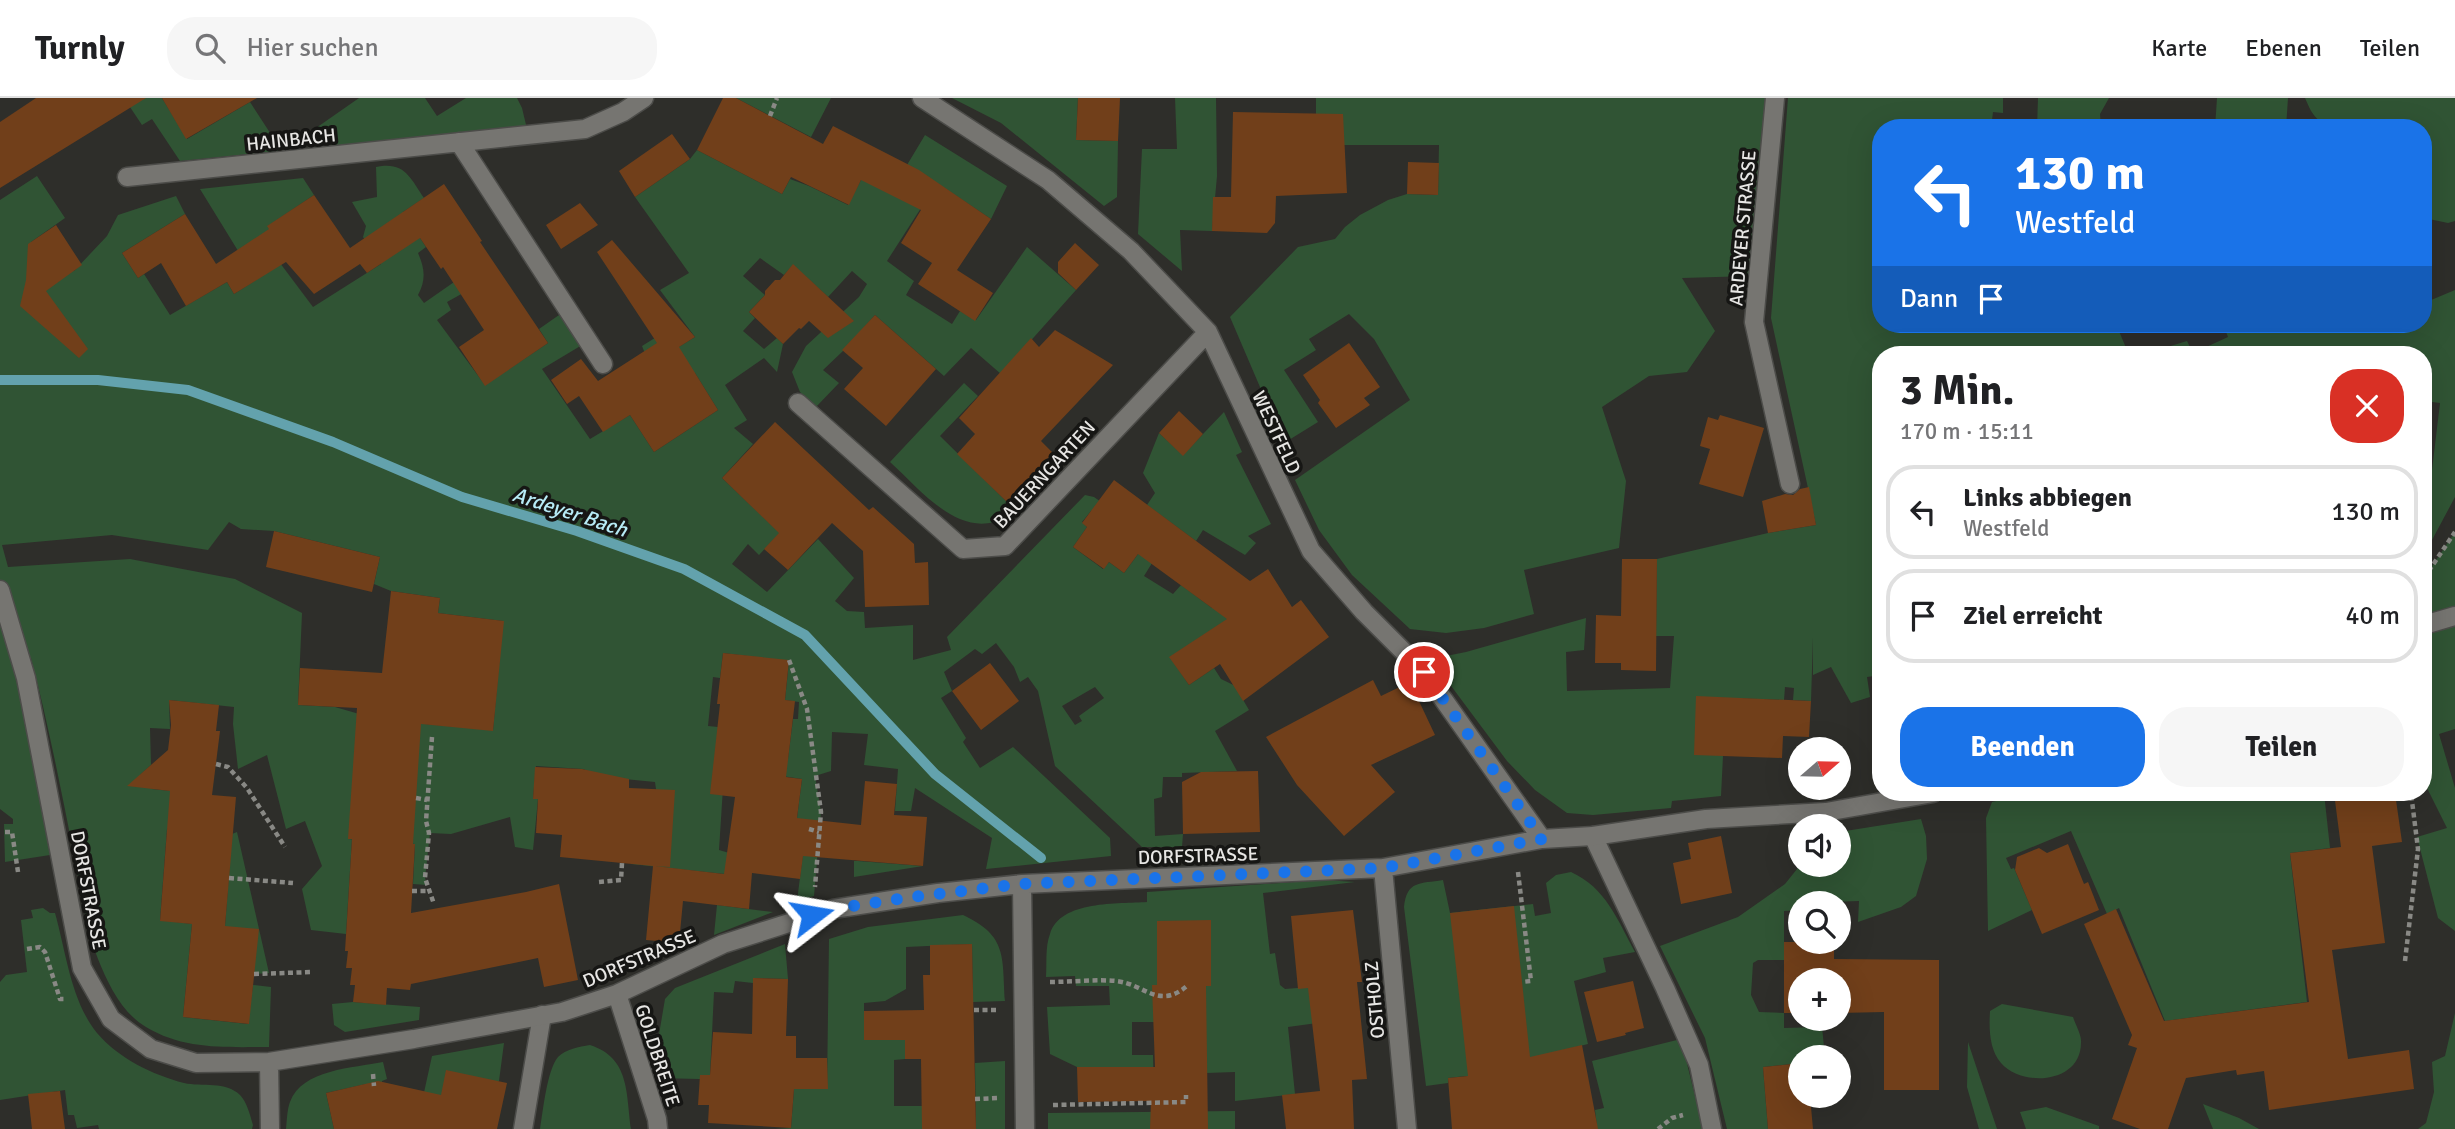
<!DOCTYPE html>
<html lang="de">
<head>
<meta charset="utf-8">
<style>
	body { margin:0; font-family:Signika,sans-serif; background:#f6f6f6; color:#202124; height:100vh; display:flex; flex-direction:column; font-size:26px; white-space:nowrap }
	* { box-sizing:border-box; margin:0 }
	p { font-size:23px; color:#757577 }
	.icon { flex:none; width:38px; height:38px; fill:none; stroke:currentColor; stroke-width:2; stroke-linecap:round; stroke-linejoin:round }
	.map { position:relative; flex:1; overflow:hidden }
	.panel { position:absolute; left:1872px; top:248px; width:560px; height:455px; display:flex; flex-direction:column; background:#fff; border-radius:28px; box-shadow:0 7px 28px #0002 }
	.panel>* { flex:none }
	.hud { position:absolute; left:1872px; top:21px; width:560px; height:214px; border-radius:28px; box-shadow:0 7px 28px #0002; background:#1a73e8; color:#fff; overflow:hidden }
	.needle { width:46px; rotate:70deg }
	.tools { position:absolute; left:1788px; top:639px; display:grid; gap:14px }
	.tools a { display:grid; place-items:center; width:63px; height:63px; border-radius:50%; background:#fff; box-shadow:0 7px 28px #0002; font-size:35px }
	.pin { position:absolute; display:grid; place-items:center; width:60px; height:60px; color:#fff; margin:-30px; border:4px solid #fff; border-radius:50%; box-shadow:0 2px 7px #0007 }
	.me { position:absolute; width:77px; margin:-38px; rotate:76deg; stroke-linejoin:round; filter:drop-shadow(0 0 5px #0008) }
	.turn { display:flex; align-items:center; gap:24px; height:147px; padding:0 28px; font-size:32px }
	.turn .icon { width:91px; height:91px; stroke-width:2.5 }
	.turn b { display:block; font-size:49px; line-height:60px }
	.then { display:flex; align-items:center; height:66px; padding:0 28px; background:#0003; gap:14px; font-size:26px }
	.round { display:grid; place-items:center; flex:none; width:74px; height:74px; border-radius:28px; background:#f6f6f6 }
	.head { display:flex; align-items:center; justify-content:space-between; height:119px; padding:0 28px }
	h1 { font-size:42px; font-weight:800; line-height:52px }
	.action { display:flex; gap:14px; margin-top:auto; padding:14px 28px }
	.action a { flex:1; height:80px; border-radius:28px; background:#1a73e8; color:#fff; font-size:28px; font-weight:800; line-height:80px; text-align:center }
	.action a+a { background:#f6f6f6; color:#202124 }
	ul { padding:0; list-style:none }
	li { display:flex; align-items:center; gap:21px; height:94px; margin:0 14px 10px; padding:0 14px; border:4px solid #e0e0e0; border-radius:28px }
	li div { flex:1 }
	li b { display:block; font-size:26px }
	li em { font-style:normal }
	header { display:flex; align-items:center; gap:42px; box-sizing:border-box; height:98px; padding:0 35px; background:#fff; border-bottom:2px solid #e0e0e0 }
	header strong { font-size:33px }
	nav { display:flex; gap:38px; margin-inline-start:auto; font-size:24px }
	.search { width:490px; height:63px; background:#f6f6f6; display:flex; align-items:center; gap:18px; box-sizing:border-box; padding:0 24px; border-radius:28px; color:#757577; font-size:26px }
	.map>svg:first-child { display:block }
	.green { fill:#305434; fill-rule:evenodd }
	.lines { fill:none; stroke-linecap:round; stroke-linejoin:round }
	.stream { stroke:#63a2ad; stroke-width:10 }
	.building { fill:#713f1a }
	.lane-casing { stroke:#4c4c49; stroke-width:21 }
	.street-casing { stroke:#4c4c49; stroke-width:21 }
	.path { stroke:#898985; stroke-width:4.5; stroke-dasharray:5 3.5; stroke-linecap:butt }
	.lane { stroke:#767571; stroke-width:18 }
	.street { stroke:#767571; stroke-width:18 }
	.route { stroke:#1a73e8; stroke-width:12; stroke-dasharray:0 21.6 }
	.labels { text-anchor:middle; stroke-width:7; stroke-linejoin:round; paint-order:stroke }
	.street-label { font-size:19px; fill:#e7e6e4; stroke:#161614 }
	.water-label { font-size:21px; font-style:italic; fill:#b7ebf6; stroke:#161614 }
</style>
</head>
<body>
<header>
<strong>Turnly</strong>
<div class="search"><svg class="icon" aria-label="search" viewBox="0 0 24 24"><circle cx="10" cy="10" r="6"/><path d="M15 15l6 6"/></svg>Hier suchen</div>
<nav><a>Karte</a><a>Ebenen</a><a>Teilen</a></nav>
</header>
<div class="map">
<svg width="2455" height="1031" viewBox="0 0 2455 1031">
	<rect width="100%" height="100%" fill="#2e2e2a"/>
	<path class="green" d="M124 0H162L187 41 250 4 278 47V53L180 63 152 21 142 27Z
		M359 0H425L437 18 466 0H517L522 10 527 31 333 49 316 30Z
		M736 0H831L811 39Z
		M952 0H1078L1076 42 1118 43 1117 99 1104 108 1001 25Z
		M1175 0H1216L1217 78 1212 133 1180 132 1182 173 1138 136 1142 51H1177Z
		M1316 0H1766L1751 178 1682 180 1715 233 1687 274 1649 278 1602 309 1626 383 1619 450 1524 472 1534 516 1484 530 1446 535 1410 531 1352 477 1319 432 1295 382 1410 302 1374 241 1349 216 1309 241 1316 252 1284 272 1318 324 1284 345 1230 219 1298 149 1335 141 1345 129 1360 117 1388 102 1407 96 1438 97 1439 47H1316Z
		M1788 0H2003V15L1993 14 1991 30H1881V182L1877 206 1880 210 1881 226 1976 228V226H2116L2129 257H1881V577L1867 579 1870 599 1851 605 1831 569 1813 577V539L1811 603 1793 602 1794 590 1785 589 1784 602 1696 599 1723 658 1721 698 1672 703 1671 710 1593 717 1567 715 1535 692 1507 663 1431 561 1466 554 1586 520 1584 552 1566 554 1567 593 1670 590 1674 538H1656L1657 461 1768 435 1816 427 1771 220Z
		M2038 0H2109L2100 16 2101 30H2037Z
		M2217 0H2288L2286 30H2215Z
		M2305 0H2455V123L2448 125 2424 120V30C2401 30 2335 35 2320 23 2312 17 2309 9 2305 0Z
		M925 37 1007 88 991 121 937 85 887 163 914 183 906 197 952 226 960 213 976 222 1027 149 1076 192 1001 276 971 250 944 278 875 217 843 253 823 272 839 285 816 309 800 294 792 274 806 248 859 199 867 186 852 173 828 199 793 167 784 177 760 160 743 178 765 197 749 214 755 220 743 233 764 251 777 240 783 246 777 274 764 260 725 287 747 322 734 330 753 346 722 380 780 435 759 457 748 446 732 466 767 494 818 441 854 480 835 503 847 513 864 514 865 530 913 527V562L951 552 947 539 1085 397 1094 399 1104 406 1091 413 1082 424 1087 429 1073 449 1103 471 1109 464 1124 475 1144 448 1157 457 1144 478 1173 496 1181 487 1212 510 1233 481 1245 510 1170 559 1189 587 1214 570 1221 581 1250 595 1242 600 1249 612 1215 633 1237 673 1182 675V679H1163L1162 699 1154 701 1155 738 1183 736 1182 749H1142L1055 668 1038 593 1028 579 1020 584 1014 569 996 545 982 556 975 551 944 574 952 593 941 600 966 640 963 644 980 670 1013 649 1110 740 1111 758 986 771 992 740 915 690 911 713H895L898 671 864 667 868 636 832 634 831 673 815 678 821 714 814 798 797 803 805 740 797 720 802 681 782 678 788 661 793 621H798L799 604 785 602 789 563 723 555 720 580 713 579 708 628 718 629 724 674 719 752 736 757 734 777 631 766 656 691 655 684 604 679 583 671 536 668 533 700 538 701 533 752 515 749 510 719 451 736 430 735 425 780 427 787 413 786 415 746 348 741H352L346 836 311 832 302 791 322 768 305 723 286 731 267 657 238 671 233 626 234 609 169 602 170 631 150 630 151 667 140 677 152 691 199 696 167 731 160 822 192 826 183 919 248 926 253 887 271 889 269 949C226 949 184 952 146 929 122 915 108 886 98 861 85 829 81 791 74 757 61 691 48 625 31 560 16 601 42 710 50 757L5 764 4 726H13V721L0 711V102L37 78 65 120 31 144 41 157 74 173 107 138 118 117 176 98 185 116 122 155 138 180 144 176 170 217 227 184 234 196 256 182 200 91 303 80 314 97 268 128 285 153 277 161 313 209 381 166 363 139 366 128 352 104 377 99 376 69C404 63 410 79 424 100L403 114 426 149 418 155C425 171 426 182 418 197L424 205 457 182 465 194 447 204 451 212 437 222 485 287 548 245 539 231 559 217 582 247 542 271 590 341 630 317 654 354 718 312 695 275 668 292 644 253 642 248 666 233 677 250 695 239 660 192 689 175 635 99 690 61 697 52 782 96 790 81 809 88 848 107 861 82 907 67ZM229 424 241 431 274 433 380 459 374 486 391 493 440 500 438 515 503 523 493 632 380 622 335 609 298 607 302 515 235 481 130 461 8 469 2 447 112 437 208 452ZM1095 589 1104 600 1079 618 1082 623 1075 627 1062 608Z
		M2455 192V399L2424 457V398L2429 397 2440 305 2424 303V257H2141L2187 243 2193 255 2228 239 2223 226H2360L2361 232 2375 226H2424V205Z
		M964 285 978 298 940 338 1007 404 1014 416C1008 418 1001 422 994 424 953 435 917 388 890 364Z
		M1224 314 1242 354 1236 357 1271 426 1248 438 1256 445 1245 457 1203 432 1196 443 1147 407 1155 395 1143 375 1159 335 1183 357Z
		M2455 434V512L2424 524V480Z
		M2455 518V631L2439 636 2455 690V833L2438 820 2417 739 2447 730 2424 684V527Z
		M2031 695H2324L2330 750 2290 755 2307 904 2165 923 2119 810 2107 816 2071 733 2006 760 2011 771 2014 770 2032 812 1988 833 1986 720 1992 704Z
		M1921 721 1926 738 1927 761 1916 798 1901 809 1858 824 1859 803 1801 805V812L1784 813V862H1758L1753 865 1751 897 1759 914 1784 915V930L1822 929 1825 959H1801V965L1763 969 1768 1031H1727L1705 940 1660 848 1738 819 1785 786 1801 766H1839V734Z
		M237 734 269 875 254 876 225 828 232 736Z
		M854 763H858L923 768 854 779Z
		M1571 774C1606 790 1617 821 1635 854L1603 860 1606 874 1574 883 1588 946 1555 954 1562 1005 1466 978 1448 980V985L1426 988 1404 809C1407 782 1420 786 1443 782L1450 815 1533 806 1535 818 1551 815 1546 785 1556 777Z
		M1324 782 1355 784 1263 795 1270 856 1275 855 1280 887 1285 891 1334 887 1339 922 1288 929 1295 996 1235 1003V974L1206 975V924H1132V957H1153L1154 1001 1077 969 1050 956 1047 909 1110 907 1109 888H1076L1075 878 1046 879C1047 865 1045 849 1050 836 1060 802 1119 806 1147 804V794Z
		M717 807 773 814 714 837Z
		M43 810 50 815H55C66 854 71 903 97 935 118 960 153 977 184 985 202 989 226 983 240 997 247 1004 250 1017 253 1027L252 1031H99L98 1027 77 1030 74 1017H68L65 992 0 1002V884L6 877 27 874 21 822 33 820 31 812Z
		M963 817C1008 838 1002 859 1005 903L973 904 972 846 906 849V891L885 903 864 905V942H905V961L894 962V1008H922V1031H775L791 1030 794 991H827L829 841 868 829Z
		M785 846 788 881 753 880V885L735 883 733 895 714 894 710 977H700V981L655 980 654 966 665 901 675 890Z
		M353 904 420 909 419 922 345 934 334 927 332 906Z
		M2002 906 2073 919C2075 926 2082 937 2081 945 2081 985 2023 990 2001 965 1989 951 1989 930 1990 913Z
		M2455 915V1031H2418L2426 1025 2434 994 2432 964 2445 958Z
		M1681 941 1703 1031H1585L1597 1029 1595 1012 1604 1010 1592 963Z
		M1968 944 1997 1031H1979L1967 989Z
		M504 945 499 983 416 1031 432 958Z
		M590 947C630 960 626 995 631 1031H540C543 1013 547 972 558 959 566 951 579 949 590 947Z
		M1005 963V1031H976L975 965Z
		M383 964 387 981 382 983V986H366L326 995 334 1031H286C287 1022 287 1012 290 1004 302 971 354 970 383 964Z
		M2203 1006 2239 1020 2259 1031H2213Z
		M2046 1009 2099 1028V1031H2026L2020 1014Z
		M1235 1013V1031H1048V1015Z"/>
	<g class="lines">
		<path class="stream" d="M0 282H98L188 292 333 344 462 399 577 433 684 471 805 537 935 676 1041 760"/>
	</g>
	<path class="building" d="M36 0H146L0 90V24Z
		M162 0H257L186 41Z
		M723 0H736L823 46 833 28 919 72 991 121 957 172 993 195 975 223 918 186 932 165 901 145 921 112 861 82 849 107 791 79 782 96 697 52Z
		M1078 0H1120L1118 43 1076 42Z
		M1233 14 1343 16 1347 95 1276 98 1275 125 1267 135 1212 133 1213 99H1231Z
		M672 36 690 61 635 99 619 73Z
		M1408 64 1439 65 1438 97 1407 96Z
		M444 86 482 143 480 144 548 245 485 288 459 249 484 232 443 169 441 171 420 140 367 175 360 166 314 196 286 164 234 196 227 184 186 208 161 165 138 180 122 155 185 116 226 182 216 166 269 131 267 128 314 97 350 150Z
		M580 105 598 127 561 151 546 127Z
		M56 127 82 167 46 193 88 251 79 260 20 208 26 182 28 146Z
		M612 142 695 239 679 249 718 312 654 354 630 317 603 334 579 298 567 306 551 282 581 261 598 283 657 245 597 154Z
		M1075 145 1099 167 1076 192 1058 175V164Z
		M793 166 854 223 828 240 809 223 801 231 799 230 783 246 749 214 765 197V193L775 182H780Z
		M875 217 936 271 886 328 844 291 863 270 842 252Z
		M1055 232 1113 267 1041 343 1053 355 1007 404 957 356 975 336 959 320 1031 240 1039 249Z
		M1349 245 1380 289 1364 300 1370 307 1336 330 1318 305 1320 302 1303 277Z
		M1179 313 1203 336 1183 358 1159 335Z
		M1720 317 1764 330 1743 399 1699 386 1710 351 1700 348 1708 319 1718 322Z
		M775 324 869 412 873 409 914 446 915 465 928 464 929 507 865 509 863 453 832 425 788 472 764 451 779 435 722 380Z
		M1114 382 1250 483 1268 471 1292 509 1301 502 1329 539 1243 603 1220 566 1189 587 1169 559 1227 521 1138 456 1124 475 1109 464 1104 471 1073 449 1087 429 1082 425Z
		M1809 389 1816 427 1768 435 1762 403 1785 396 1793 397 1800 391Z
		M274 433 380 459 372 494 266 469Z
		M1622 461H1657L1656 573 1621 572V565H1595L1596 517 1621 518Z
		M391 493 440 500 438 515 504 523 493 633 421 626 413 746H415L411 815 526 794 559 786 578 882 544 889 538 860 411 886 410 892 387 890 386 907 353 904 355 887H350L352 870H346L348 853H345L352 741H348L357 610 298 607 300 570 382 575Z
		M723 555 789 562 785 602 795 603 786 679 802 681 797 720 861 727 865 683 897 686 894 717 927 719 923 768 803 758 800 781 752 775 749 811 683 803 679 845 646 842 653 768 560 759 562 737 536 735 538 701H533L535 669 582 671 629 681V690L675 692 670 769 655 768 724 776 735 699 710 696 720 606H717Z
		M990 565 1019 603 981 632 952 593Z
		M1373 582 1381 598 1410 584 1435 637 1371 667 1395 694 1344 738 1297 687 1266 639Z
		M1696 598 1811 603 1809 639 1783 638 1782 660 1694 657Z
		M169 602 219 607 216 633H220L212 697 236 699 225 828 259 831 249 926 183 919 192 826 160 823 170 693 127 688 168 652 171 627Z
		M1258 673 1260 734 1183 736 1182 684 1201 674Z
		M2334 695H2395L2402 744 2372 748 2385 845 2332 852 2348 961 2409 952 2414 991 2269 1012 2264 973 2237 977 2236 972 2186 980 2168 1031H2140L2112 1021 2137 950 2128 947 2132 937 2084 826 2116 811 2164 923 2309 904 2290 755 2341 749Z
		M1721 738 1732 795 1681 806 1673 765 1691 761 1688 745Z
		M2068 746 2084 786 2088 784 2099 812 2042 836 2015 772 2017 759 2039 750 2047 755Z
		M1514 808 1530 959 1582 947 1598 1031H1452L1448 980 1468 978 1450 815Z
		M1353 812 1362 884H1357L1367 981 1352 982 1354 1031H1286L1282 997 1320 993 1308 890 1298 891 1291 818Z
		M1211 822V888H1206L1208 1031H1150L1151 1003 1078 1004 1077 969H1155L1152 887H1157V823Z
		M1784 844H1834V861L1939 862V992H1884V914L1839 915V882H1801V915H1784Z
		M972 846 976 1031H922L921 961H905V942H864V913L924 912 923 877H930V847Z
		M753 880 788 881 786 938H796V960H827L828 991H794L791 1030 708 1025 709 1007H698L700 977H710L713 934 752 936Z
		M1633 883 1644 930 1625 935 1626 937 1597 944 1584 894Z
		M1801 965V998H1810L1813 1031H1768L1763 969Z
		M446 972 507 985 497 1031H334L326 995 378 983 441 997Z
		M60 993 65 1031H32L28 996Z"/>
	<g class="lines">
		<g class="lane-casing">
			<path id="lane" d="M1775 0 1754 224 1790 386
				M1593 738 1665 890 1699 967 1712 1031
				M523 1031 542 917"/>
		</g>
		<g class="street-casing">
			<path id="street" d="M922 0 1048 82 1131 153 1208 234 1311 453 1364 514 1424 574 1542 741
				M459 44 603 266
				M127 79 585 31 623 14 644 0
				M798 305 963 451 1005 448 1208 234
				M0 492 26 580 82 870 111 921 151 951 196 965 269 964 414 941 562 914 617 896 723 846 833 811 938 795 1022 786 1383 770 1542 741 1593 738 1706 721 1826 714 1933 695
				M2424 527 2455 518
				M1383 770 1407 1031
				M1022 786 1025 1031
				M617 896 657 1021 658 1031
				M269 964 270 1031"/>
		</g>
		<path class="path" d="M770 18 777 0
			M2424 151 2429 152
			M2424 480 2455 434
			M789 562 807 611 821 714 815 789
			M432 639 426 723 429 735 425 780 434 806
			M216 666 228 669 247 690 285 749
			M416 700 427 702
			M809 731 819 734
			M5 734H12L18 774
			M1518 774 1531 883 1522 884
			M229 780 293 785
			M599 784 621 782 622 765
			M412 793H429
			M27 851 40 849 45 854 60 901H66
			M2405 863 2418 751 2411 695
			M254 876 313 874
			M1050 884C1072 884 1095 881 1116 883 1145 886 1158 912 1187 888
			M974 912H997
			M373 976 374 988
			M975 1001 999 1000
			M1053 1007 1186 1004V997
			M1658 1031 1672 1020 1683 1017"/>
		<use href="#lane" class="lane"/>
		<use href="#street" class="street"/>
	</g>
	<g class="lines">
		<path class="route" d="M812 817 833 811 912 799 1021 786 1383 770 1542 741 1424 574"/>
	</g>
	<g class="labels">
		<g class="street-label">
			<text transform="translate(291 41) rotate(-6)" y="7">HAINBACH</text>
			<text transform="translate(1742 130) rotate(-85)" y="7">ARDEYER STRASSE</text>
			<text transform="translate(1277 334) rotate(65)" y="7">WESTFELD</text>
			<text transform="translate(1044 376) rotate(-47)" y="7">BAUERNGARTEN</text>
			<text transform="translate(1198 757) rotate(-2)" y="7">DORFSTRASSE</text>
			<text transform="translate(89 792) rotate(79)" y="7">DORFSTRASSE</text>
			<text transform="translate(639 860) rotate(-23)" y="7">DORFSTRASSE</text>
			<text transform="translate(1374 902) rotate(-95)" y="7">OSTHOLZ</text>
			<text transform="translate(658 957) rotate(72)" y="7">GOLDBREITE</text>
		</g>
		<g class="water-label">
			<text transform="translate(570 414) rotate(18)" y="7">Ardeyer Bach</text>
		</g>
	</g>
</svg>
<div class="tools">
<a><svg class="needle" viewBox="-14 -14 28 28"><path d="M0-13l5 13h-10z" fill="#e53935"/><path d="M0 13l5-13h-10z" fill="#757577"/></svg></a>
<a><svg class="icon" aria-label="sound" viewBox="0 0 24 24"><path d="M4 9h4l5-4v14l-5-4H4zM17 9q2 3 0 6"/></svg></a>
<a><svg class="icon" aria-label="search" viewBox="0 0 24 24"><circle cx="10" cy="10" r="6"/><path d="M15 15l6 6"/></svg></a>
<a>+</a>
<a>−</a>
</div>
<div class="pin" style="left:1424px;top:574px;background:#d93025"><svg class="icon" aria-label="arrive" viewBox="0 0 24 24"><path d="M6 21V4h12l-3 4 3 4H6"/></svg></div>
<svg class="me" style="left:812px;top:817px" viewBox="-20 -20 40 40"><path d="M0-17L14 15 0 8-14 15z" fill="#1a73e8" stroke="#fff" stroke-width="4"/></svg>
<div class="hud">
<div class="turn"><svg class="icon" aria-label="left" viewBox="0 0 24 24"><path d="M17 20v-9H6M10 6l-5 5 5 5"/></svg><div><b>130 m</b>Westfeld</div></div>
<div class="then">Dann<svg class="icon" aria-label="arrive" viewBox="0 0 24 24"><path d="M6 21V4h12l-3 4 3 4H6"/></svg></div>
</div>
<section class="panel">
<div class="head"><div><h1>3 Min.</h1><p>170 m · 15:11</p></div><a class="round" style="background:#d93025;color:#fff"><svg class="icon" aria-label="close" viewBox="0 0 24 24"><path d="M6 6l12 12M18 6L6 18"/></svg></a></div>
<ul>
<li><svg class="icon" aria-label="left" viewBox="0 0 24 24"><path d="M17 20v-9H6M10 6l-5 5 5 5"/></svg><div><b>Links abbiegen</b><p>Westfeld</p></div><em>130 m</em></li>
<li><svg class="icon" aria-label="arrive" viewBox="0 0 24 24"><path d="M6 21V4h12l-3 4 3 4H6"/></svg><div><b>Ziel erreicht</b></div><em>40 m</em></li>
</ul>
<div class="action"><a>Beenden</a><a>Teilen</a></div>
</section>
</div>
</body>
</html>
